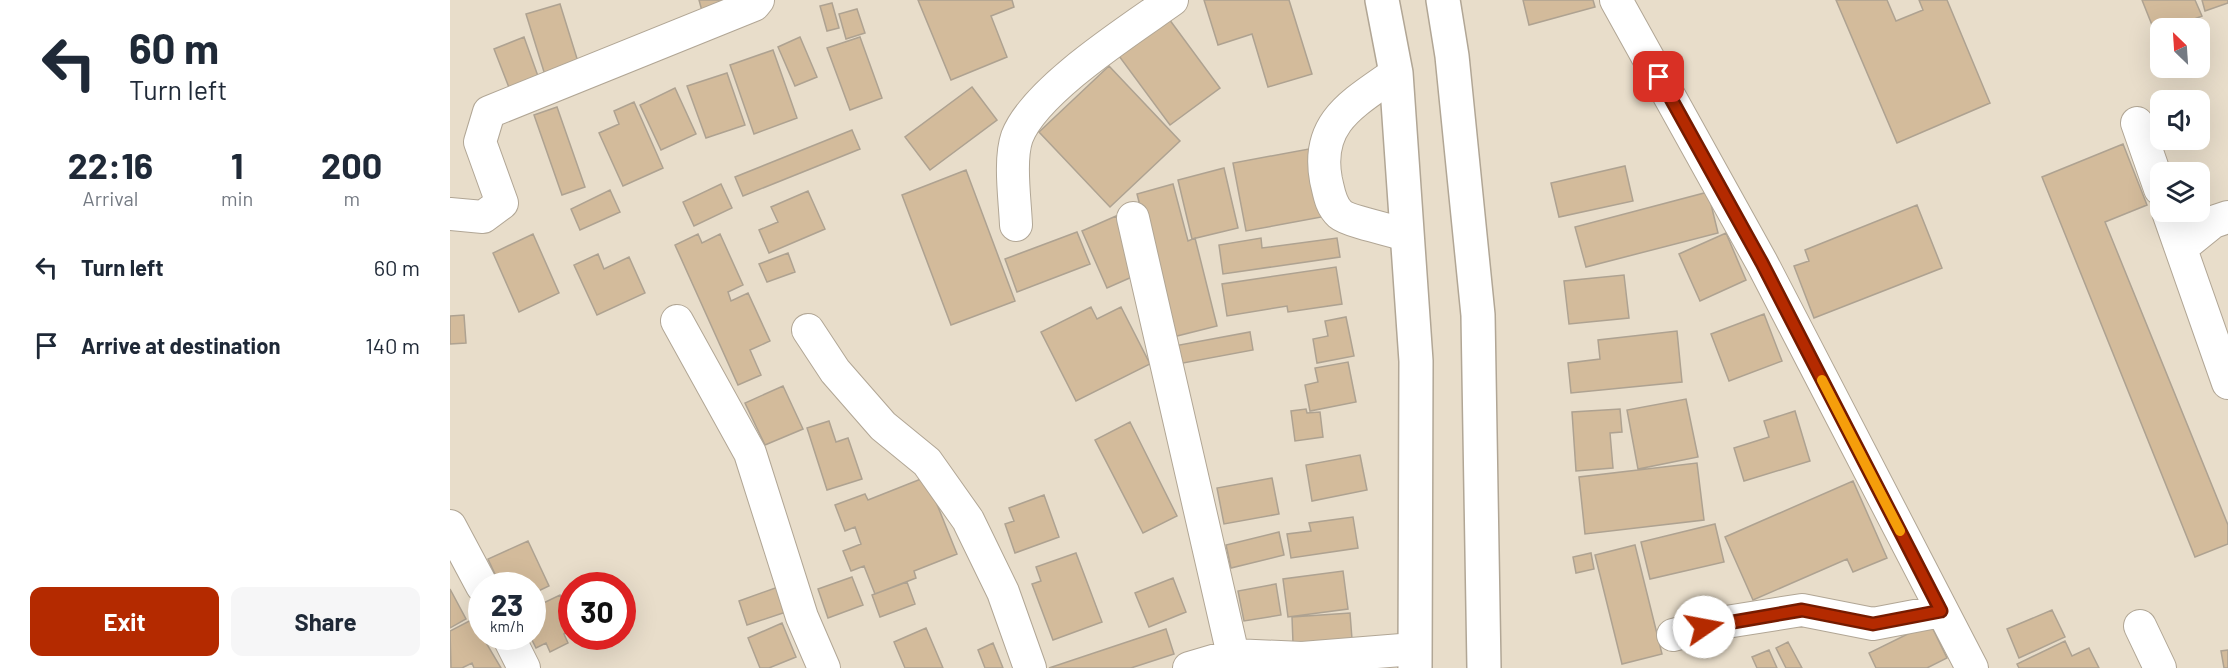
<!DOCTYPE html>
<html lang="en">
<head>
<meta charset="utf-8">
<style>
	body { margin:0; font-family:Barlow,sans-serif; background:#f6f6f7; color:#1f2937; height:100vh; display:flex; flex-direction:column; font-size:22px; white-space:nowrap }
	* { box-sizing:border-box; margin:0 }
	p { font-size:20px; color:#747a83 }
	.icon { flex:none; width:33px; height:33px; fill:none; stroke:currentColor; stroke-width:2; stroke-linecap:round; stroke-linejoin:round }
	.map { position:relative; flex:1; overflow:hidden }
	.panel { display:flex; flex-direction:column; background:#fff; width:450px }
	.panel>* { flex:none }
	.guide { background:#fff; color:#1f2937; overflow:hidden }
	.needle { width:39px; rotate:335deg }
	.fabs { position:absolute; left:1700px; top:18px; display:grid; gap:12px }
	.fabs a { display:grid; place-items:center; width:60px; height:60px; border-radius:12px; background:#fff; box-shadow:0 6px 24px #0002; font-size:30px }
	.speed { position:absolute; left:18px; top:572px; display:flex; gap:12px; font-size:30px; font-weight:700; text-align:center }
	.speed>* { display:grid; place-content:center; width:78px; height:78px; border-radius:50%; background:#fff; box-shadow:0 6px 24px #0002; line-height:1 }
	.speed small { font-size:15px; font-weight:400 }
	.speed .limit { border:9px solid #d22; background:#fff; color:#111 }
	.pin { position:absolute; display:grid; place-items:center; width:51px; height:51px; color:#fff; margin:-26px; border-radius:12px; box-shadow:0 3px 9px #0006 }
	.me { position:absolute; width:66px; margin:-33px; rotate:78deg; stroke-linejoin:round; filter:drop-shadow(0 0 4px #0008) }
	.turn { display:flex; align-items:center; gap:21px; height:126px; padding:0 30px; font-size:27px }
	.turn .icon { width:78px; height:78px; stroke-width:2.5 }
	.turn b { display:block; font-size:42px; line-height:51px }
	.eta { display:flex; justify-content:space-evenly; align-items:center; height:102px; text-align:center }
	.eta b { font-size:36px; font-weight:700; line-height:42px }
	.primary-button { display:flex; gap:12px; margin-top:auto; padding:12px 30px }
	.primary-button a { flex:1; height:69px; border-radius:12px; background:#b42a00; color:#fff; font-size:24px; font-weight:700; line-height:69px; text-align:center }
	.primary-button a+a { background:#f6f6f7; color:#1f2937 }
	ul { padding:0; list-style:none }
	li { display:flex; align-items:center; gap:18px; height:78px; padding:0 30px }
	li div { flex:1 }
	li b { display:block; font-size:22px }
	li em { font-style:normal }
	main { display:flex; flex:1; min-height:0 }
	.map>svg:first-child { display:block }
	.building { fill:#d3bb9b; stroke:#aea291; stroke-width:1.5 }
	.lines { fill:none; stroke-linecap:round; stroke-linejoin:round }
	.minor-casing { stroke:#b1a695; stroke-width:34 }
	.highway-casing { stroke:#b1a695; stroke-width:36 }
	.minor { stroke:#fff; stroke-width:32 }
	.highway { stroke:#fff; stroke-width:33 }
	.route-casing { stroke:#751b00; stroke-width:15 }
	.route { stroke:#b42a00; stroke-width:10 }
	.slow { stroke:#f59e0b; stroke-width:10 }
</style>
</head>
<body>
<main>
<section class="panel">
<div class="guide">
<div class="turn"><svg class="icon" aria-label="left" viewBox="0 0 24 24"><path d="M17 20v-9H6M10 6l-5 5 5 5"/></svg><div><b>60 m</b>Turn left</div></div>
</div>
<div class="eta">
<div><b>22:16</b><p>Arrival</p></div>
<div><b>1</b><p>min</p></div>
<div><b>200</b><p>m</p></div>
</div>
<ul>
<li><svg class="icon" aria-label="left" viewBox="0 0 24 24"><path d="M17 20v-9H6M10 6l-5 5 5 5"/></svg><div><b>Turn left</b></div><em>60 m</em></li>
<li><svg class="icon" aria-label="arrive" viewBox="0 0 24 24"><path d="M6 21V4h12l-3 4 3 4H6"/></svg><div><b>Arrive at destination</b></div><em>140 m</em></li>
</ul>
<div class="primary-button"><a>Exit</a><a>Share</a></div>
</section>
<div class="map">
<svg width="1778" height="668" viewBox="0 0 1778 668">
	<rect width="100%" height="100%" fill="#e8ddca"/>
	<path class="building" d="M249 0H295L252 11Z
		M468 0H562L564 7 541 16 557 57 501 80Z
		M754 0H839L862 74 818 87 802 34 768 45Z
		M1073 0H1143L1145 7 1079 25Z
		M1386 0H1437L1446 21 1473 10 1469 0H1497L1540 103 1447 143Z
		M1692 0H1745L1752 16 1722 28H1710V33L1706 35Z
		M1752 0H1778V3L1755 11Z
		M382 3 389 28 377 31 370 6Z
		M110 4 129 65 95 75 76 14Z
		M407 9 415 33 396 39 389 14Z
		M719 19 770 88 720 125 669 56Z
		M74 37 89 79 60 90 44 49Z
		M350 37 367 77 345 86 328 47Z
		M410 37 432 98 400 110 377 48Z
		M323 50 347 118 304 134 280 65Z
		M659 66 730 141 660 207 589 132Z
		M277 73 295 125 256 138 237 86Z
		M522 87 547 120 480 170 455 137Z
		M225 88 246 134 211 150 190 105Z
		M184 102 213 168 173 186 149 133 169 124 164 111Z
		M107 107 135 187 112 195 84 115Z
		M402 130 410 149 293 196 285 177Z
		M1673 144 1697 205 1655 222 1778 525V544L1745 557 1592 177Z
		M864 148 877 216 796 231 783 163Z
		M1175 166 1183 201 1109 217 1101 183Z
		M774 168 788 228 742 239 728 180Z
		M516 170 565 301 501 325 452 195Z
		M271 184 282 208 244 226 233 202Z
		M723 184 738 241 745 238 767 326 723 337 687 194Z
		M160 190 170 212 130 230 121 209Z
		M358 191 375 229 319 253 309 230 328 222 321 207Z
		M1258 192 1268 233 1136 267 1125 227Z
		M1467 205 1492 268 1364 318 1344 266 1359 261 1355 250Z
		M666 216 691 273 657 288 632 231Z
		M627 232 640 264 567 292 555 259Z
		M1276 233 1296 280 1250 301 1229 254Z
		M83 234 109 293 69 312 43 253Z
		M248 234 252 243 270 234 293 285 278 292 281 301 298 293 320 341 300 350 311 375 288 385 225 245Z
		M811 238 812 248 887 238 890 257 773 274 769 245Z
		M338 253 345 272 317 282 309 264Z
		M148 254 154 269 179 257 195 293 147 315 124 265Z
		M886 267 892 304 838 312 837 306 777 316 772 284Z
		M1174 275 1179 318 1119 324 1114 281Z
		M641 307 647 319 671 307 700 364 626 401 591 332Z
		M1314 314 1332 361 1279 381 1261 334Z
		M14 315 16 343 0 344V316Z
		M896 317 904 356 867 363 863 339 878 336 875 321Z
		M1227 331 1232 382 1121 393 1118 363 1150 359 1148 340Z
		M800 332 803 350 728 364 724 346Z
		M898 362 906 402 860 411 855 385 868 382 865 368Z
		M333 386 353 429 315 445 295 403Z
		M1236 399 1248 457 1188 469 1177 410Z
		M856 409 857 413 870 412 873 437 845 441 841 411Z
		M1170 409 1172 432 1160 433 1163 468 1126 471 1122 412Z
		M1345 411 1360 461 1294 481 1284 448 1319 437 1314 421Z
		M379 421 386 442 398 438 412 479 377 490 357 428Z
		M680 422 727 516 693 533 645 440Z
		M910 455 917 490 862 501 856 465Z
		M1247 463 1254 520 1135 534 1129 477Z
		M476 477 507 554 464 571 466 578 425 594 414 566 401 571 393 551 411 544 405 527 395 531 385 505 415 494 418 500Z
		M822 478 829 514 774 524 767 488Z
		M1403 481 1437 558 1403 572 1397 559 1303 600 1275 537Z
		M594 495 609 537 565 553 555 524 564 521 559 508Z
		M903 517 908 548 841 558 837 534 861 531 859 523Z
		M1265 524 1274 562 1200 579 1191 542Z
		M829 532 834 555 781 568 776 545Z
		M78 541 99 586 82 594V585H50L38 559Z
		M1185 545 1212 654 1172 664 1145 555Z
		M626 553 652 622 603 640 582 584 591 581 586 567Z
		M1141 553 1144 569 1126 573 1123 557Z
		M893 571 898 609 838 617 833 579Z
		M402 577 413 605 378 618 368 589Z
		M723 578 736 612 699 627 685 593Z
		M457 582 465 604 430 617 422 595Z
		M826 584 831 615 794 621 788 591Z
		M331 586 339 611 297 625 289 601Z
		M0 589 16 619 0 628Z
		M110 595 122 619V631L114 634 118 643 100 652 96 643 86 648 80 636H82V619L90 616 85 607Z
		M1602 610 1615 637 1569 658 1557 629Z
		M900 613 902 639 843 643 842 617Z
		M25 618 32 636 51 668H24L22 663 12 668H1L0 631Z
		M332 623 346 657 319 668H310L298 638Z
		M1480 623 1497 658 1477 668H1426L1419 653Z
		M476 628 493 668H455L444 642Z
		M716 629 724 654 681 668H599Z
		M1615 641 1622 656 1639 648 1649 668H1569L1567 664Z
		M1338 642 1352 668H1336L1326 648Z
		M543 643 553 668H535L528 650Z
		M1319 650 1327 668H1307L1302 657Z
		M1778 650V668H1774L1771 651Z"/>
	<g class="lines">
		<g class="minor-casing">
			<path id="minor" d="M1166 0 1312 263 1522 668
				M946 73C904 103 865 122 876 180 879 192 880 205 890 214 898 221 944 231 957 235
				M1687 123 1710 189
				M1718 212 1778 383
				M0 214 33 217 52 203 30 142 39 112 304 5 308 0
				M683 218 783 655
				M566 225C565 200 559 160 567 137 585 90 680 30 722 0
				M1731 248 1763 222 1778 217
				M227 321 300 453 352 617 374 668
				M358 330 385 371 433 426 477 462 518 520 553 592 580 668
				M0 526 32 586
				M1690 626 1710 668
				M1223 635 1270 623 1352 610 1423 624 1491 611
				M58 636 74 668
				M739 668 783 655 852 658 964 649"/>
		</g>
		<g class="highway-casing">
			<path id="highway" d="M932 0 946 73 966 361 965 668
				M993 0 1002 56 1028 315 1034 668"/>
		</g>
		<use href="#minor" class="minor"/>
		<use href="#highway" class="highway"/>
	</g>
	<g class="lines">
		<g class="route-casing">
			<path id="route" d="M1209 77 1312 263 1491 611 1423 624 1352 610 1254 627"/>
		</g>
		<use href="#route" class="route"/>
		<path class="slow" d="M1372 380 1450 531"/>
	</g>
</svg>
<div class="fabs">
<a><svg class="needle" viewBox="-14 -14 28 28"><path d="M0-13l5 13h-10z" fill="#e53935"/><path d="M0 13l5-13h-10z" fill="#747a83"/></svg></a>
<a><svg class="icon" aria-label="sound" viewBox="0 0 24 24"><path d="M4 9h4l5-4v14l-5-4H4zM17 9q2 3 0 6"/></svg></a>
<a><svg class="icon" aria-label="layers" viewBox="0 0 24 24"><path d="M12 4l9 5-9 5-9-5zM3 14l9 5 9-5"/></svg></a>
</div>
<div class="speed"><div>23<small>km/h</small></div><div class="limit">30</div></div>
<div class="pin" style="left:1209px;top:77px;background:#d93025"><svg class="icon" aria-label="arrive" viewBox="0 0 24 24"><path d="M6 21V4h12l-3 4 3 4H6"/></svg></div>
<svg class="me" style="left:1254px;top:627px" viewBox="-20 -20 40 40"><circle r="19" fill="#fff"/><path d="M0-13L10 11 0 6-10 11z" fill="#b42a00"/></svg>
</div>
</main>
</body>
</html>
